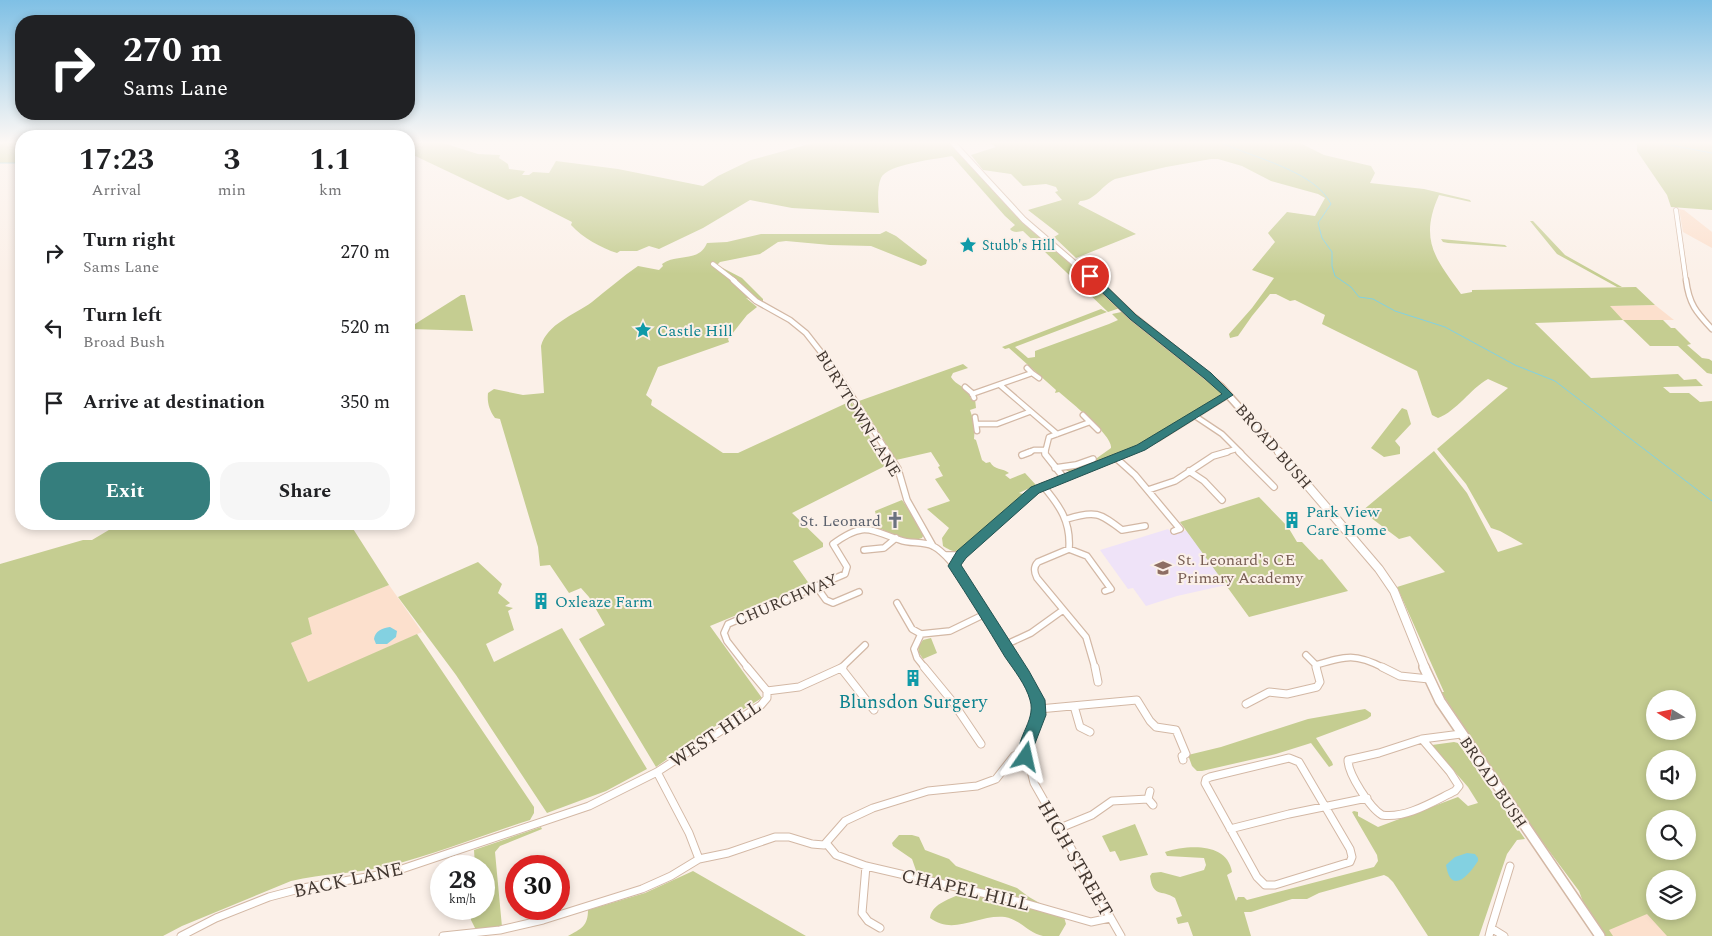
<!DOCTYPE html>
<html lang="en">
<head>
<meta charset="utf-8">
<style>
	body { margin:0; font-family:Spectral,serif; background:#f6f6f6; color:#202124; height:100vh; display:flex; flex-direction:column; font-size:19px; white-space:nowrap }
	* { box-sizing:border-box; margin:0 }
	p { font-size:16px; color:#757577 }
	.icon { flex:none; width:28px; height:28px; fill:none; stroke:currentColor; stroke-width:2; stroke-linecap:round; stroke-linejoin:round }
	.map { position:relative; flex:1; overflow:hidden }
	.panel { position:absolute; left:15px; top:130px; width:400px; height:400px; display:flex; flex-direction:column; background:#fff; border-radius:20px; box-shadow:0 2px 8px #0003 }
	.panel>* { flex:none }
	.top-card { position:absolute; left:15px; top:15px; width:400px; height:105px; border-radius:20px; box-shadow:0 2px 8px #0003; background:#202124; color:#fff; overflow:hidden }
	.needle { width:32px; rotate:280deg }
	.tools { position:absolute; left:1646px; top:690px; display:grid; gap:10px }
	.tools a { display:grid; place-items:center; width:50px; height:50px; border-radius:50%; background:#fff; box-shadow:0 2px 8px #0003; font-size:25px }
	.speed { position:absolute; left:430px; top:855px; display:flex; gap:10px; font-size:25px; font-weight:700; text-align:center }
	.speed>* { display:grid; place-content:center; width:65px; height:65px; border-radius:50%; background:#fff; box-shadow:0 2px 8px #0003; line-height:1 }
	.speed small { font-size:12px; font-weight:400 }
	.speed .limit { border:8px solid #d22; background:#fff; color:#111 }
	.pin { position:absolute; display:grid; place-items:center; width:42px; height:42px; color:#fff; margin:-21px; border:2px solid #fff; border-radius:50%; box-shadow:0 1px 5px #0007 }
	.me { position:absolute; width:55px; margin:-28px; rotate:11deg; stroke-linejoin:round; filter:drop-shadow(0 0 4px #0008) }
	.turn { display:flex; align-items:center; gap:18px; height:105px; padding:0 25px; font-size:22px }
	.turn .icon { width:65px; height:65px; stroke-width:2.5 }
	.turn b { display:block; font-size:35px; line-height:42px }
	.eta { display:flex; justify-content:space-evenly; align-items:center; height:85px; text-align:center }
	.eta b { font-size:30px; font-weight:700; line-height:35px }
	.button { display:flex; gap:10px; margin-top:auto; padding:10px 25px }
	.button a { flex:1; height:58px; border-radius:20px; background:#357e7d; color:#fff; font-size:20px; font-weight:700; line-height:58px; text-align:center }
	.button a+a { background:#f6f6f6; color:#202124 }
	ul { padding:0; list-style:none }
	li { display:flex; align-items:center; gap:15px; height:75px; padding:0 25px }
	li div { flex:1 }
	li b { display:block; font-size:19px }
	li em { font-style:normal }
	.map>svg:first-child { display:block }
	.built { fill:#fce0cd }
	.education { fill:#efe3f8 }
	.green { fill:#c5cd91; fill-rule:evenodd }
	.water { fill:#83d1e1 }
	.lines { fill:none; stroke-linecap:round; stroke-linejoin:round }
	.stream { stroke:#83d1e1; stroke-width:1 }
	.street-far3-casing { stroke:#d3b8a5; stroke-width:5.5 }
	.street-far2-casing { stroke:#d3b8a5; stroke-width:7 }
	.street-far1-casing { stroke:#d3b8a5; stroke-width:8 }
	.street-casing { stroke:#d3b8a5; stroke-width:9 }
	.secondary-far3-casing { stroke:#d3b8a5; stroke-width:7 }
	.secondary-far2-casing { stroke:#d3b8a5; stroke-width:9 }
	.secondary-far1-casing { stroke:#d3b8a5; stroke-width:10 }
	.secondary-casing { stroke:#d3b8a5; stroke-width:12 }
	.street-far3 { stroke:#fff; stroke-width:4 }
	.street-far2 { stroke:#fff; stroke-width:4.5 }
	.street-far1 { stroke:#fff; stroke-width:5.5 }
	.street { stroke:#fff; stroke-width:7 }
	.secondary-far3 { stroke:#fff; stroke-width:5 }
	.secondary-far2 { stroke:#fff; stroke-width:6 }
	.secondary-far1 { stroke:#fff; stroke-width:8 }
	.secondary { stroke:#fff; stroke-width:9 }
	.route { fill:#357e7d; stroke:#225251 }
	.labels { text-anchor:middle; stroke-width:4; stroke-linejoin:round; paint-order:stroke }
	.far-culture-label { font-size:14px; fill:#0d838f; stroke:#fbf0e8; text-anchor:start }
	.culture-label { font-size:16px; fill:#0d838f; stroke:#fbf0e8; text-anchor:start }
	.street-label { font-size:16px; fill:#423730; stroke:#fbf0e8 }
	.worship-label { font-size:16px; fill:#5b616d; stroke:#fbf0e8; text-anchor:end }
	.education-label { font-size:16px; fill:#785e54; stroke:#fbf0e8; text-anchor:start }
	.near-culture-label { font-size:19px; fill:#0d838f; stroke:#fbf0e8 }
	.near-street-label { font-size:19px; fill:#423730; stroke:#fbf0e8 }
</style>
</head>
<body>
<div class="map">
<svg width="1712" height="936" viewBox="0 0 1712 936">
	<rect width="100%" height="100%" fill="#fbf0e8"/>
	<path class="built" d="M1679 209 1684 210 1712 232V248L1683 232Z
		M1655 305 1674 320H1623L1609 306Z
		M389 585 422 632 308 683 291 643 312 634 307 618Z
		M1618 877 1674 936H1609L1582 897Z"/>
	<path class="education" d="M1168 529 1174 535 1187 530 1226 585 1177 596 1146 606 1133 588 1128 589 1100 550Z"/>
	<path class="green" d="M4 143H21V163H0V144Z
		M409 143H443L478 154 500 155 499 158 508 164 509 169 525 171 522 175H529L533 172 549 173 556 161 618 169 703 186 718 176 751 160 813 143H951L1053 247 1120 308 1108 312 1023 231C1018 232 1013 233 1010 229L1015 225 1005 216 952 156C937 159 887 164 881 178 877 187 878 203 879 213L792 208 750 200 703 228 659 249 649 246 637 251H620L617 253C601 248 583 238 571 225L572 222 521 196 508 200 409 153Z
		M990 143H1300L1324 155 1371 166 1375 173 1370 183 1424 189 1470 200 1471 202 1439 195C1419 240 1435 258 1461 294L1472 292V290L1636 287 1655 305 1610 306 1623 320H1663L1671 328H1675L1691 344 1687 345 1702 358 1709 359 1712 361V374L1707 373 1678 346H1650L1623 320 1535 323 1591 378 1678 374 1684 380 1696 379 1703 386 1663 387 1670 393H1689L1700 402 1712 401V936H1667L1647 914 1609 930 1613 936H1604L1586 910 1579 891 1520 812 1441 692H1444L1397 587 1445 572 1410 536 1399 539 1362 511 1434 451 1467 493 1498 552 1523 544 1500 531 1491 528 1466 484 1437 449 1508 388 1488 379C1470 389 1457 411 1438 418L1432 415 1417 371 1322 324 1325 315 1295 300 1290 301 1276 294H1270L1252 316 1238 336 1230 338 1229 334 1252 308 1274 278 1252 270 1275 242 1268 233 1287 212 1315 216 1325 198 1318 194 1271 181 1242 166 1218 159H1211L1166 167 1115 179C1102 185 1095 201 1080 201L1078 204 1136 234 1076 258 1054 237 1059 234 1028 210 1062 200 1055 192 1058 191 1056 187 1046 184 1023 186 1011 174 983 170 971 155 996 147ZM1655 699H1688V731H1655ZM1655 759H1688V791H1655ZM1655 819H1688V851H1655ZM1655 879H1688V911H1655Z
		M1637 143H1712V210L1671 207 1667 195 1637 151Z
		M1530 221H1533L1565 255 1622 287H1617L1557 254Z
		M886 231 896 236 923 257 927 260 926 264 921 266 871 246 830 245 786 241 778 242 760 254 720 262 717 265 742 278 763 299V301L758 302 746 298 757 307 747 315 728 339 729 342 658 367 646 395 652 400 651 405 723 453H738L851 401 885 466 792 513 823 543V547L793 561 810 585 710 626 762 698 704 733 656 767 579 639 605 625 589 597 581 588 569 593 550 565 540 566 538 547 500 419 495 418C489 410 487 402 488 393L494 389 523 395 544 393 541 346C547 324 574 315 592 302 607 290 622 277 638 266L659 270 663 266 662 264C677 253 699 263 707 243L727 242 761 234H880Z
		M1441 239 1505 245 1507 247 1448 243 1443 242Z
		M461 295H465L473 331 411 329 415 324Z
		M1101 309 1107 312 1015 347 1028 358 1035 357V351L1109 324 1118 320 1112 314 1126 311 1221 391 1222 394C1207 413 1093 470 1069 472L1066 470 1068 468 1090 463 1111 448C1113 435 1070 402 1059 392L1055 393 1056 390 1009 348 1005 349 1002 347Z
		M963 364 968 368 953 373 951 377C956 386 968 386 971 399H975L976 408 970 410 975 425 974 439 976 440 982 460 986 463 990 462C994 470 1003 468 1009 473L1005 475 1010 479 1025 473 1036 485 1019 493 1023 494V498C1012 508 972 547 961 551 954 553 948 549 943 546L942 538 949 528 927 509 950 501 935 479 943 476 938 467 940 466 931 452 896 460 859 401Z
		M1402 408 1407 410 1411 424 1395 441 1400 447V454L1384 457 1371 448Z
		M1259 497 1288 527 1297 542H1302L1319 560 1322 559 1348 591 1249 617 1180 522Z
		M902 500 925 532 922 538C907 544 892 534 879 528L875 511Z
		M119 524H350L389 585 308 618 312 634 291 643 308 682 417 634 534 807V813L530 820C483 835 436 854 389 866 356 874 323 873 291 881L182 926 163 936H0V564L83 540H92Z
		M478 562 502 584 498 593 510 603 505 606 513 608 508 611 514 630 486 644 494 662 562 628 647 769 606 791 547 813 456 675 398 597Z
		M931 638 937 653 923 659 919 653 918 647 923 640Z
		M1365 709 1371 713V716L1367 719 1316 738 1332 762 1333 765 1329 767 1311 743 1276 754 1202 771H1197L1192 766 1188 755 1221 747 1308 719Z
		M1454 742 1458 743 1525 839 1517 840 1507 854 1479 936H1428L1393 882 1388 877 1384 875 1319 893 1307 899H1292L1251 912H1244L1251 936H1193L1188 922 1178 924 1176 918 1182 916 1175 898C1161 889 1153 898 1150 876L1152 873 1161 872 1180 877 1204 870 1206 865 1204 858 1167 856 1165 852C1188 845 1227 842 1232 872L1227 875 1236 901 1238 897H1244L1247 900 1374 867 1378 861 1377 855 1352 812 1354 811 1358 812V816L1378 827 1458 797 1468 806 1478 803 1468 787 1433 747 1432 745Z
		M1135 824 1148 855 1120 861 1115 851 1110 852 1102 836Z
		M541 827 542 829 500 846 495 852 502 927 481 929 475 928 471 920V909H484V866H475L474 850Z
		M899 835H912L919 837 925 850 949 859 956 866 1017 888 1029 897 1064 917 1066 924 1059 936C1054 936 1048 936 1043 936 1030 934 1019 919 1005 917 978 914 954 936 930 918 932 900 961 897 973 887L972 884 960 880 923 881 919 879 912 859 893 846 892 843Z
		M693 871 806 936H568C581 929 588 926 588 910L645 893Z"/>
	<path class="water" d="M390 627 397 631 396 637 387 644H376L374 639C375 631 382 628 390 627Z
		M1467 853 1475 854 1478 858V861C1469 875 1451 896 1446 865L1455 857Z"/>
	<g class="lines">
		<path class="stream" d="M1222 143C1254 158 1315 171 1331 204L1318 223 1322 238 1332 252V266L1335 276 1351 287 1359 297 1373 299 1395 311 1445 327 1515 365 1555 381 1712 501
			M1664 144 1712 153
			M0 163H21"/>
		<g class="street-far3-casing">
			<path id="street-far3" d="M1676 210 1686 281
				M713 264 735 281"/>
		</g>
		<g class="street-far2-casing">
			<path id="street-far2" d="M733 280 756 301 790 320 806 333 838 374 888 453
				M1686 280C1689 304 1696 312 1712 329
				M1032 373 1039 378
				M1000 385 1057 434
				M965 387 972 393 974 398
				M972 394 1032 373 1027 368
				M1083 415 1098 430
				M1195 416 1222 434 1241 453
				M975 417 977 431
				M977 424H997L1029 412
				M1027 453 1034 450H1044
				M1045 453 1049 437 1090 422
				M1128 453 1159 438 1228 395
				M1223 453 1236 449"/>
		</g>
		<g class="street-far1-casing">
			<path id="street-far1" d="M887 452 898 469 907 500 933 546
				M1045 452V454L1064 478
				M1239 452 1274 487
				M1022 455 1030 452
				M1116 458 1135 475 1180 529 1174 531
				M1055 468 1076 465 1093 459
				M1189 471 1204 481 1222 500
				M1043 486C1060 506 1071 522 1069 549
				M1148 490 1175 481 1213 456 1227 452
				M1067 519C1095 510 1100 513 1122 530L1145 526
				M1069 549 1038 562C1033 567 1034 572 1037 578L1086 637 1095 668
				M1069 549 1087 556 1111 589 1105 591
				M864 550 884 548 896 538
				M946 555H961
				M955 566 961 555 1039 488 1130 452
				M816 586 826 600 833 603 859 592
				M897 603 912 629 921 634
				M1005 645 1031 633 1063 610
				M1306 655 1316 665
				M748 668 727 641 724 633 728 624 845 574 847 567 833 544C863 522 868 529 900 540 910 544 923 541 933 546 960 560 1002 640 1019 668
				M841 668 865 645
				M925 668 917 658 914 649 921 634 950 631 985 614
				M1317 668 1316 665C1346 656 1355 653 1384 668"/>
		</g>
		<g class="street-casing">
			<path id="street" d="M747 667 767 691
				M924 667 952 701 981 744
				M1018 667 1035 694 1039 707V715L1026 750 1034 783 1121 936
				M1095 667 1098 682
				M1382 667 1400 676 1429 679
				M841 668 874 710
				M767 691 799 687 843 667
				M1246 704 1269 692 1287 694 1317 687 1320 682 1316 667
				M1074 706 1080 727 1090 732
				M1039 709 1137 700 1150 721 1156 727 1176 730 1186 754 1182 756 1183 760
				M1422 739 1450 772 1459 786 1455 791C1434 801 1406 819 1382 815 1370 808 1348 774 1348 760L1379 753Z
				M1422 739 1461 734
				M1289 758 1299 762 1350 849 1352 857 1350 862 1275 885H1265L1257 877 1205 783 1206 779 1210 777Z
				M657 772 689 833 699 859
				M1150 791 1148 799 1153 805
				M1060 828 1092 815 1112 801 1148 799
				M1230 829 1289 814 1367 798
				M826 843 836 855 866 866 1021 902 1091 922 1110 918
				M866 866 862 913 868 921 880 928
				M181 936 216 918 269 897 303 888 390 873 589 806 657 772 761 705 767 698V691
				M443 936 500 930 543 920 642 889 671 876 699 859 728 853 775 837H789L812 844 824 845 845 821 873 808 928 791 977 786 996 779 1014 756 1026 750
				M1489 936 1491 928
				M1504 936 1491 928 1510 866"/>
		</g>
		<g class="secondary-far3-casing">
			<path id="secondary-far3" d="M953 143 1024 220 1095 281"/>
		</g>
		<g class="secondary-far2-casing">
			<path id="secondary-far2" d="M1094 280 1133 317 1221 387 1280 453"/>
		</g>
		<g class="secondary-far1-casing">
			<path id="secondary-far1" d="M1279 452 1379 569 1394 591 1425 668"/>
		</g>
		<g class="secondary-casing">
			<path id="secondary" d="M1424 667 1440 701 1600 936"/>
		</g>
		<use href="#street-far3" class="street-far3"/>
		<use href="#street-far2" class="street-far2"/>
		<use href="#street-far1" class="street-far1"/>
		<use href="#street" class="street"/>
		<use href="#secondary-far3" class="secondary-far3"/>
		<use href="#secondary-far2" class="secondary-far2"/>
		<use href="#secondary-far1" class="secondary-far1"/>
		<use href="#secondary" class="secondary"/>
	</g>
	<linearGradient id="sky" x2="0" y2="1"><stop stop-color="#7fc0e5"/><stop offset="0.52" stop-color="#fdf8f5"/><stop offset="1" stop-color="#fdf8f5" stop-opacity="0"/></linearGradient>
	<rect width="1712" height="274" fill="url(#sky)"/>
	<path class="route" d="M1090 273 1094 274 1136 315 1211 373 1233 395 1145 450 1039 493 966 558 961 565 1029 671 1045 700 1046 715 1034 746V757L1032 762 1026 764 1021 762C1011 741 1037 722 1030 700 1026 685 1014 670 1005 657 987 627 969 598 950 569L948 566 957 551 1031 487 1137 445 1222 394 1204 378 1130 319 1087 278V274Z"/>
	<defs>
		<g id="sight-bare" transform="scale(1.35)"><path d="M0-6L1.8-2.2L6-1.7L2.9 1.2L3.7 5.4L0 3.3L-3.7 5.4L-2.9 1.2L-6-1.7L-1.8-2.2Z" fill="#0f9aa8" stroke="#fbf0e8" stroke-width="2.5" paint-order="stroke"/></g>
		<g id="church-bare" transform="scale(1.35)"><path d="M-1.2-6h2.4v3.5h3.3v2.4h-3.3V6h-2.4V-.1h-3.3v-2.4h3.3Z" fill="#6b7280" stroke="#fbf0e8" stroke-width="2.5" paint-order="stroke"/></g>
		<g id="building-bare" transform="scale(1.35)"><path d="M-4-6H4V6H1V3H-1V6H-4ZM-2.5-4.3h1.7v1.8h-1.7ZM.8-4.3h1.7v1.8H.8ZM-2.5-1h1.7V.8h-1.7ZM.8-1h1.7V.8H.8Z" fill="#0f9aa8" stroke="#fbf0e8" stroke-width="2.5" paint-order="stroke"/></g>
		<g id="school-bare" transform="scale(1.35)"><path d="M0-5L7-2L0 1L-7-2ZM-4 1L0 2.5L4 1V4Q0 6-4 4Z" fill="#8d6e63" stroke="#fbf0e8" stroke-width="2.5" paint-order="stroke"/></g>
	</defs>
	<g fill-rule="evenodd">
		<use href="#sight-bare" x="968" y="245"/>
		<use href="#sight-bare" x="643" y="330"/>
		<use href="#church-bare" x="895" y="520"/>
		<use href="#building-bare" x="1292" y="520"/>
		<use href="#school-bare" x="1163" y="568"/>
		<use href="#building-bare" x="541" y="601"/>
		<use href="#building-bare" x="913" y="678"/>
	</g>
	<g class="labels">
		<g class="far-culture-label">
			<text x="982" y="250">Stubb's Hill</text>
		</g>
		<g class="culture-label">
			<text x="657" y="336">Castle Hill</text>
			<text x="1306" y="517">Park View<tspan x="1306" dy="18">Care Home</tspan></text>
			<text x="555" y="607">Oxleaze Farm</text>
		</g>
		<g class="street-label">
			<text transform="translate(859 413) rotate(58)" y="6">BURYTOWN LANE</text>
			<text transform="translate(1274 446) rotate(49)" y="6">BROAD BUSH</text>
			<text transform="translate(786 599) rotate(-23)" y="6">CHURCHWAY</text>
			<text transform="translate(1494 782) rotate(56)" y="6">BROAD BUSH</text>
		</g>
		<g class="worship-label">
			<text x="881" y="526">St. Leonard</text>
		</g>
		<g class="education-label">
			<text x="1177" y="565">St. Leonard's CE<tspan x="1177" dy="18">Primary Academy</tspan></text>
		</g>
		<g class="near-culture-label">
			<text x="913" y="708">Blunsdon Surgery</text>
		</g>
		<g class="near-street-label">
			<text transform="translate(715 733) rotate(-34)" y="7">WEST HILL</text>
			<text transform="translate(1076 858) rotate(60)" y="7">HIGH STREET</text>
			<text transform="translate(348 879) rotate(-12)" y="7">BACK LANE</text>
			<text transform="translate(966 889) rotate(13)" y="7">CHAPEL HILL</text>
		</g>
	</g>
</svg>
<div class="tools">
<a><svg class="needle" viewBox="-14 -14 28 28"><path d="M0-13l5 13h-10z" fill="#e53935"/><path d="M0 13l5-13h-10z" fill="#757577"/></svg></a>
<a><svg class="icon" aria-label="sound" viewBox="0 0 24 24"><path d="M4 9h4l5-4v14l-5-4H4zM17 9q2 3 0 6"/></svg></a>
<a><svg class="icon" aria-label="search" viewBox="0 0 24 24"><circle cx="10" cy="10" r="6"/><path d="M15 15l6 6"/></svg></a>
<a><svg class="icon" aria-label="layers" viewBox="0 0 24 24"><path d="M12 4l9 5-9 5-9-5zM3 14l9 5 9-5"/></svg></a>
</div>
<div class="speed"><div>28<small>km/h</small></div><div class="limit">30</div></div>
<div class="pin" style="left:1090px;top:276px;background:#d93025"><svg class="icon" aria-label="arrive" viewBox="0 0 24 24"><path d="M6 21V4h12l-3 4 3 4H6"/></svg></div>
<svg class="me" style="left:1026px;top:757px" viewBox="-20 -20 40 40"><path d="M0-17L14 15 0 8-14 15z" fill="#357e7d" stroke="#fff" stroke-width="4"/></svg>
<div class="top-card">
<div class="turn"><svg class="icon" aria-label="right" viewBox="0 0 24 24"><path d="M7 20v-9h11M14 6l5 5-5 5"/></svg><div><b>270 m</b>Sams Lane</div></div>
</div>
<section class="panel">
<div class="eta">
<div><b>17:23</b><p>Arrival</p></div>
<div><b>3</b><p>min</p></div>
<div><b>1.1</b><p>km</p></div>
</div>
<ul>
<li><svg class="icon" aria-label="right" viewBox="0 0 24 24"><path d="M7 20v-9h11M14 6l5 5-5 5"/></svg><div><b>Turn right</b><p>Sams Lane</p></div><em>270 m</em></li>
<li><svg class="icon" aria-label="left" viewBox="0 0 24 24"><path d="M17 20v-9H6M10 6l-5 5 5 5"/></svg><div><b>Turn left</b><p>Broad Bush</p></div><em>520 m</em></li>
<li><svg class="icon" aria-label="arrive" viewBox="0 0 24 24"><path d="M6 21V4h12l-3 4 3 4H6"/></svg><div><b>Arrive at destination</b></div><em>350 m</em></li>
</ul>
<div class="button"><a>Exit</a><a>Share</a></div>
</section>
</div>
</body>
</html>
